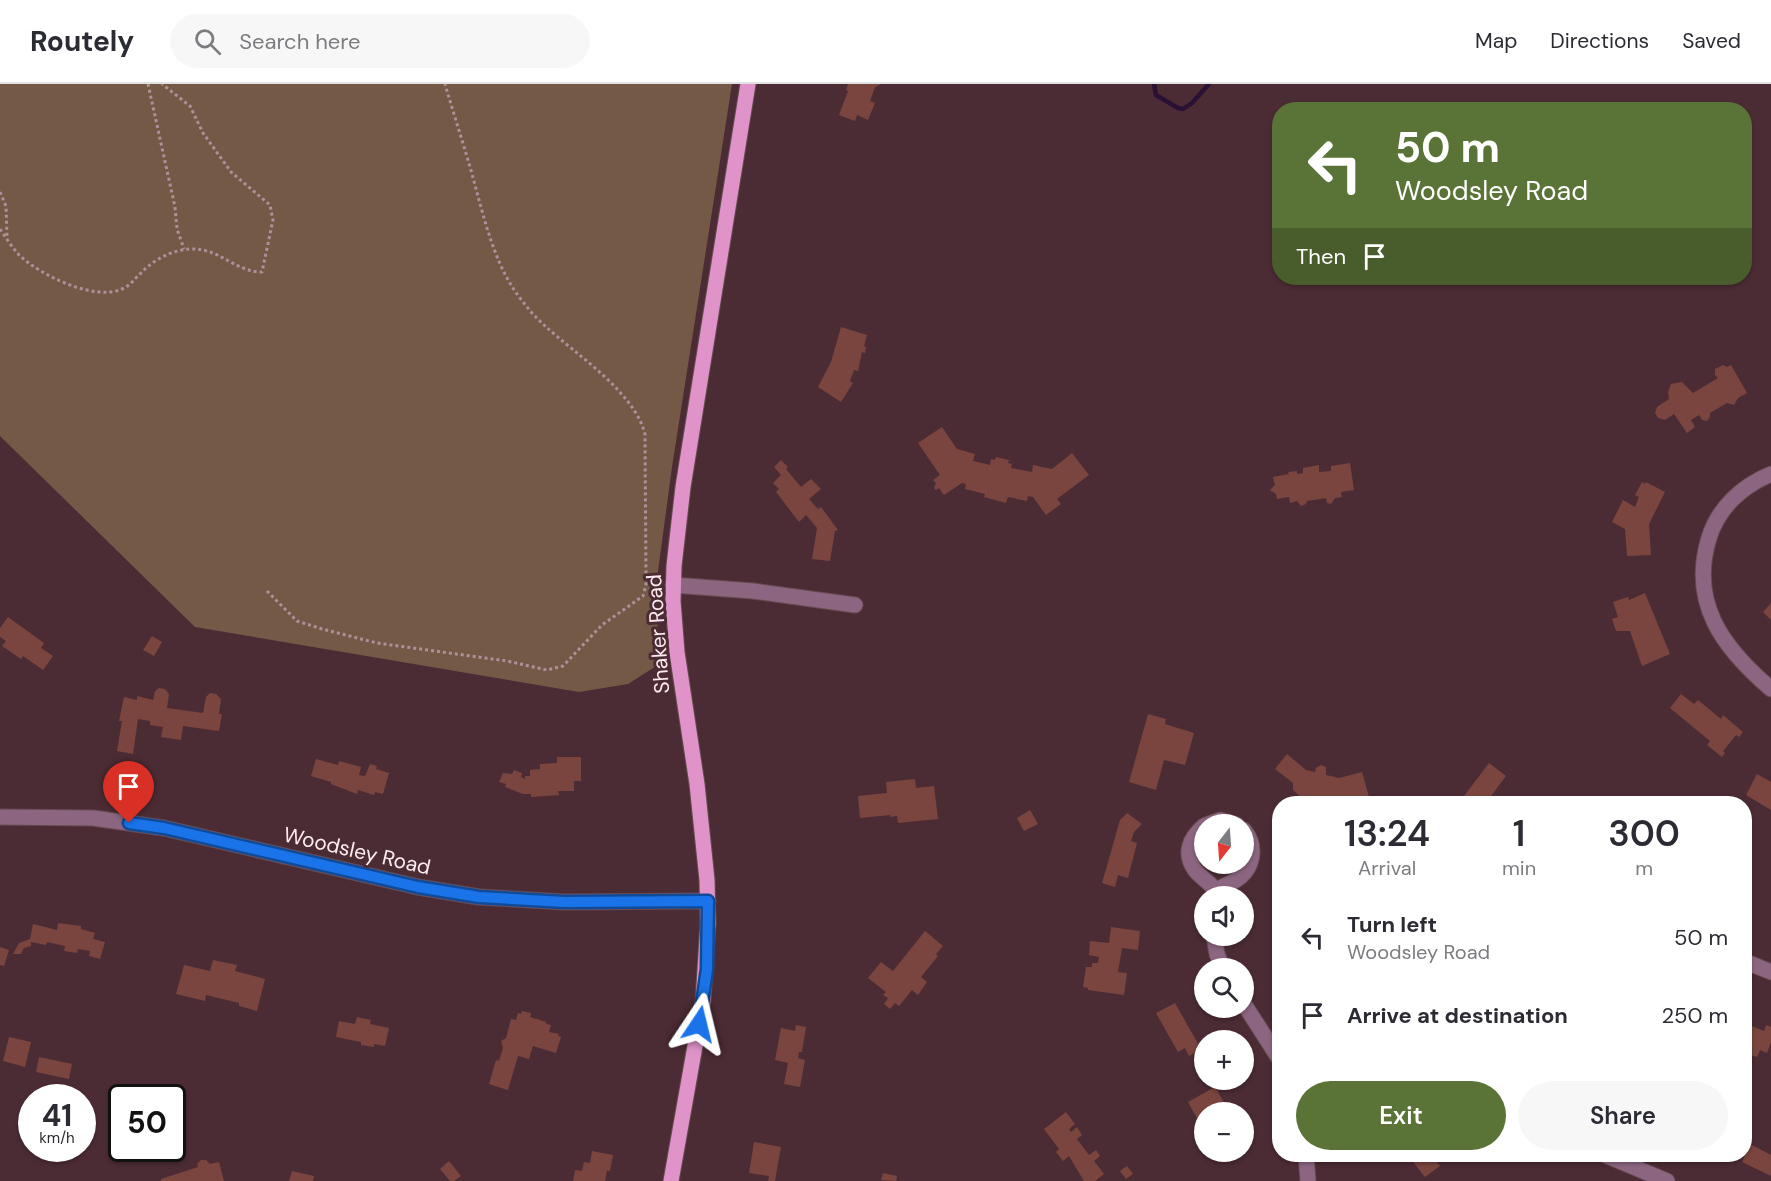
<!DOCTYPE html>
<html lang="en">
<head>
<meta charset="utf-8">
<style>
	body { margin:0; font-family:"DM Sans",sans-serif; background:#f7f7f7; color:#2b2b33; height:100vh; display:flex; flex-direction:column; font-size:22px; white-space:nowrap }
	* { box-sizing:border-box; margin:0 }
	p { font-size:20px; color:#7c7c81 }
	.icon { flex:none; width:33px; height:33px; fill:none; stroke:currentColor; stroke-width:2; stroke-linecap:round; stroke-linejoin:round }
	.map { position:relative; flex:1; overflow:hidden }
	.side { position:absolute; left:1272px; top:712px; width:480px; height:366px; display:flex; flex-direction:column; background:#fff; border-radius:24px; box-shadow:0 2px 4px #0004 }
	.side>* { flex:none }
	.banner { position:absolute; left:1272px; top:18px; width:480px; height:183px; border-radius:24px; box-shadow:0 2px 4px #0004; background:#5a7337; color:#fff; overflow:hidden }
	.needle { width:39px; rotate:197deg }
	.fabs { position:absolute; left:1194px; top:730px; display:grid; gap:12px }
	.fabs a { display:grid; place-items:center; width:60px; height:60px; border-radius:50%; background:#fff; box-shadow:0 2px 4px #0004; font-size:30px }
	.speed { position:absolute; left:18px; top:1000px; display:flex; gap:12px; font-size:30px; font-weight:700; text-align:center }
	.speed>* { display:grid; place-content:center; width:78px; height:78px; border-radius:50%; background:#fff; box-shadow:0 2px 4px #0004; line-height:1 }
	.speed small { font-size:15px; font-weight:400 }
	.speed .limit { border:3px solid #111; border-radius:9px; background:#fff; color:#111 }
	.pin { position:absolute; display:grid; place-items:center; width:51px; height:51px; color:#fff; margin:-62px -26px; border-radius:50% 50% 50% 0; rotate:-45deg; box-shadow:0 0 6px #0007 }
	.pin .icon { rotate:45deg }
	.me { position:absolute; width:66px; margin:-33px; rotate:10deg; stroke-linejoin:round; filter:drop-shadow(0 0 4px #0008) }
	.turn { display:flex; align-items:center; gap:21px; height:126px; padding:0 24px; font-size:27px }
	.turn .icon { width:78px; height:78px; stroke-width:2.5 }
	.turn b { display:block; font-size:42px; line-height:51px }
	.then { display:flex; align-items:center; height:57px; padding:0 24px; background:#0003; gap:12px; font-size:22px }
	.eta { display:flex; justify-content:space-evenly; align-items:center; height:102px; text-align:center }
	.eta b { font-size:36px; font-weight:600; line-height:42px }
	.cta { display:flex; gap:12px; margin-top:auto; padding:12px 24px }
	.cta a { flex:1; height:69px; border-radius:36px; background:#5a7337; color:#fff; font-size:24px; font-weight:600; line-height:69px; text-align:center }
	.cta a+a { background:#f7f7f7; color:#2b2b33 }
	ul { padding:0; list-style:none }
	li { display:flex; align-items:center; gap:18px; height:78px; padding:0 24px }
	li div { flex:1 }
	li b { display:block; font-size:22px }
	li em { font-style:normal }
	header { display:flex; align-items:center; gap:36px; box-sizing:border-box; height:84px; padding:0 30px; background:#fff; border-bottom:2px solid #e1e1e2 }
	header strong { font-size:28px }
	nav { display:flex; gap:33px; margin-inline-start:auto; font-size:21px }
	.search { width:420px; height:54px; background:#f7f7f7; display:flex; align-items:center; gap:15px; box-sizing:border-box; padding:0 21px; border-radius:33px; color:#7c7c81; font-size:22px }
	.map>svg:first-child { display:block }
	.green { fill:#755947 }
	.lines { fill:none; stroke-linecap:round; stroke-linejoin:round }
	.stream { stroke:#291035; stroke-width:4.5 }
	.building { fill:#7a453e }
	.minor-casing { stroke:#684b52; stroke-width:17 }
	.major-casing { stroke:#684b52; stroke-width:17 }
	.path { stroke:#aa9298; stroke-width:3; stroke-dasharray:3 3; stroke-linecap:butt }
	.minor { stroke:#8c6680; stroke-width:15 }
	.major { stroke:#df93c9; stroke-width:15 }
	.route-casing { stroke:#114b97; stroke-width:15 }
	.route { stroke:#1a73e8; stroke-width:10 }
	.labels { text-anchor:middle; stroke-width:6; stroke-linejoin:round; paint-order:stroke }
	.street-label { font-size:21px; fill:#fdebef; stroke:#4c2c34 }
</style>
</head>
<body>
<header>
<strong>Routely</strong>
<div class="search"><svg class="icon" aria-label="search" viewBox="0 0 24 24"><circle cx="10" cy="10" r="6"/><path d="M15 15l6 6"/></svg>Search here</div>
<nav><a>Map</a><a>Directions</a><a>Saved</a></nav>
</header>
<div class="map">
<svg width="1771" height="1097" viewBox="0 0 1771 1097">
	<rect width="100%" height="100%" fill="#4c2c34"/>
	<path class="green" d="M0 0H732L672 383 656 502 658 551 661 579 628 600 579 608 195 543 0 352Z"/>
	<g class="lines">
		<path class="stream" d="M1154 0 1156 11 1178 24 1183 25 1192 19 1209 0"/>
	</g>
	<path class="building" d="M848 0H881L875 3 870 17 875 19 868 36 857 31 855 37 839 31 848 7 846 6Z
		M841 243 867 251 864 262 866 263 865 269 862 268 858 287 854 286 850 297 853 299 841 318 818 303 831 278Z
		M1723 281 1727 283 1731 281 1747 309 1738 314 1734 321 1727 319 1710 329V333L1707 337 1702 336 1699 331 1691 336 1695 343 1687 349 1674 330 1665 336 1658 334 1655 329 1657 323 1669 315 1668 308 1671 300 1682 298 1693 309 1718 294 1715 291V285Z
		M942 343 957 365 975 370 973 377 990 381 991 375 995 376 996 373 1009 376 1008 379 1012 380 1011 384 1032 388 1033 381 1052 385 1072 369 1089 391 1057 415 1061 420 1046 431 1033 413 1028 412 1027 417 1008 413 1006 419 984 413 985 410 965 405 966 400 962 399 944 411 939 404 936 406 934 404 936 399 933 396 940 391 918 359Z
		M781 376 788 383 786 385 801 403 811 395 821 405 809 415 818 425 821 423 838 446 835 447 830 477 812 475 817 444 806 431 799 438 776 408 779 405 773 399 781 391 774 383Z
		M1350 379 1354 406 1341 408 1342 413 1335 414 1331 420 1327 419 1326 414 1307 417 1306 420 1301 422 1297 417 1290 419 1289 413 1277 415 1276 410 1270 406 1275 401 1273 393 1289 390 1288 388 1297 387V390L1303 389V384L1319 381V388L1331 387V382Z
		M1642 398 1645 400 1646 398 1665 408 1649 440 1651 471 1627 472 1625 445 1612 438 1623 416 1635 423 1639 413 1635 411Z
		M1645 509 1670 570 1642 582 1630 547H1616L1612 535 1618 533 1613 518 1628 513 1629 516Z
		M1771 519V536L1763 528Z
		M8 533 44 559 41 564 53 572 43 586 23 572 21 575 2 562 6 557 0 553V544Z
		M152 552 162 558 154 572 143 566Z
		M159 604 165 605 169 610 167 624 203 629 206 613 210 609 216 610 221 615 219 630H222L219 647 183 642 181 656 161 653 163 643 150 641V637L138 635 133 670 117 667 122 637H119L124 613 137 616V612L153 616 155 607Z
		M1681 610 1694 620 1698 616 1721 635 1723 631 1743 648 1739 653 1736 651 1723 667 1725 669 1722 673 1707 661 1710 657 1670 624Z
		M1148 630 1166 635 1165 640 1194 649 1185 681 1164 676 1156 706 1129 698Z
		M1287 670 1306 686 1315 688 1316 684 1321 681 1326 683V691L1339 694 1362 688 1371 720H1344L1343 715 1328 720H1301L1303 715 1293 706V699L1275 685Z
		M557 673H581V697H574V707H558L559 711 531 713V710H523L505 703 506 700 499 698 503 689 512 690 514 686 522 689 521 693 525 695V692H530V686L540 685V680L557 679Z
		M316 675 338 681 339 677 361 683 359 691 365 692 370 680 377 682 376 685 389 689 383 710 375 708 374 711 358 706 357 710 331 700V698L311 692Z
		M1489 679 1506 692 1491 712 1496 716 1493 720H1458Z
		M1757 690 1771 698V726L1746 711Z
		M915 695 916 704 934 702 938 735 898 739 897 732 890 733V731L860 734 858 712 887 709 886 698Z
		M1030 726 1038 740 1024 747 1017 734Z
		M1127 729 1142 740 1134 748 1131 757 1137 759 1128 794 1118 791 1115 803 1102 799 1120 736Z
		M58 839 81 842V845L95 849 93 855 105 858 100 875 89 872 90 867 78 865 77 869 64 867 65 862 47 858 46 861 31 858V862L24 864 21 870H13L19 859 30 855 33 840 57 846Z
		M1111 843 1140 847 1138 866 1122 864 1118 888 1127 889 1124 911 1088 906V904L1083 903 1086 883H1092V879H1098L1099 873 1089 871 1090 857 1109 859Z
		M925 847 943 862 936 870 938 872 921 893 927 898 918 911 912 906 899 922 895 919 890 925 884 920 888 914 883 911 886 908 868 894 881 878 893 887Z
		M0 863 9 866 4 882 0 881Z
		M213 876 237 881 235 887 265 895 257 927 239 922V919L206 911 205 917 176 910 184 881 210 887Z
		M1175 919 1201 965 1189 972 1185 964 1178 968 1156 929Z
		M522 927 531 929 530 933 546 938V940L551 941 549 948 559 950 558 952 561 953 556 969 533 962 529 975 518 972 508 1006 489 1000 496 976 499 977 503 964 501 957 506 954 511 935 516 936 518 929 521 930Z
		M357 933 371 936 370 940 389 944 385 962 374 960V963L361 961V958L336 953 339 937 355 940Z
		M1744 939 1764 947 1766 941 1771 943V958L1767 969 1760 966 1757 973 1744 969Z
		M796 941 806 943 802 968H799L798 974 805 976 800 1003 784 1000 788 979 775 976 781 944 795 947Z
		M9 953 31 958 25 983 3 977Z
		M39 973 72 980 69 995 36 988Z
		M1215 1003 1225 1020 1228 1018 1234 1029H1204V1035L1199 1038 1188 1018Z
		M1066 1028 1075 1040 1069 1045 1071 1048 1077 1043 1082 1051 1077 1055 1089 1071 1096 1066 1100 1072 1094 1077 1104 1090 1095 1097H1084L1069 1072 1063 1077 1056 1068 1059 1065 1044 1045Z
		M1244 1043 1252 1049 1244 1061Z
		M754 1058 781 1063 775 1097H768L769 1092 749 1089Z
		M1750 1060 1771 1071V1092L1742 1078Z
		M592 1067 613 1071 610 1087 607 1086 605 1097H573L575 1086 582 1087 584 1078 590 1079Z
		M1397 1071H1431L1440 1082 1425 1093 1410 1074 1401 1078Z
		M201 1076H206L210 1080 219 1078 224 1097H161V1095L198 1083 197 1080Z
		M449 1077 461 1092 454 1097H450L440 1085Z
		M1127 1082 1133 1090 1126 1095 1120 1087Z
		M292 1087 314 1092 313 1097H289Z
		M883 1089 897 1092 896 1097 881 1096Z"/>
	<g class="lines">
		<g class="minor-casing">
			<path id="minor" d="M1771 390C1742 402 1718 424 1709 454 1689 519 1723 564 1771 605
				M673 501 753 507 855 521
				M0 733 93 734 164 744 418 803 479 813 564 818 708 817
				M1206 741 1220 736 1237 741
				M1204 742C1190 754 1183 769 1195 786 1201 794 1210 798 1216 807 1222 802 1230 800 1236 796 1254 784 1257 762 1244 746
				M1214 852 1217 870 1223 885
				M1744 877 1771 888
				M1244 920 1280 976
				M1306 1071 1308 1097
				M1605 1071 1667 1097"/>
		</g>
		<g class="major-casing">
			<path id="major" d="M671 1097 703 917 708 839 707 796 697 700 677 568 673 517 674 482 683 403 748 0"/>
		</g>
		<path class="path" d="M148 0 175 123 177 145 184 165
			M0 108 6 122 7 153
			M0 145C6 154 12 163 19 171 40 191 96 219 124 204 131 201 135 194 141 189 153 176 172 166 190 165 218 163 235 188 262 188L273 136 270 121 231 88 203 49 190 22 162 0
			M267 507 297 537 322 545 377 559 507 577 547 586 563 582 602 541 643 512 646 501 645 350C634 307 575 270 544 241 534 232 525 221 517 210 495 179 486 141 476 105 467 70 455 35 445 0"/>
		<use href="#minor" class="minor"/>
		<use href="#major" class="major"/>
	</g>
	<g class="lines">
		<g class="route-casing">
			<path id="route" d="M129 739 164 744 418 803 479 813 564 818 708 817 707 885 699 940"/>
		</g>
		<use href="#route" class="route"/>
	</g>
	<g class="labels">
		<g class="street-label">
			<text transform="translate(658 550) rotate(-94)" y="7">Shaker Road</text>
			<text transform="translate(357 767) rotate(13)" y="7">Woodsley Road</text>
		</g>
	</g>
</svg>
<div class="fabs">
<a><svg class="needle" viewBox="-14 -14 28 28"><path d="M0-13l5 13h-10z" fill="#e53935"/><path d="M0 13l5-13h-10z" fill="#7c7c81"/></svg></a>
<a><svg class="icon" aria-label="sound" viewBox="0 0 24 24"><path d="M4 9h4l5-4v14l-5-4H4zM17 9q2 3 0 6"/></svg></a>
<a><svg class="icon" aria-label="search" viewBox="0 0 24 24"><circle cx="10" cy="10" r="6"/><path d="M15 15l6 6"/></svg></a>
<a>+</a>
<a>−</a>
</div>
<div class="speed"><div>41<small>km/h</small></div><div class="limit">50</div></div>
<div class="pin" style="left:129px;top:739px;background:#d93025"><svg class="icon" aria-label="arrive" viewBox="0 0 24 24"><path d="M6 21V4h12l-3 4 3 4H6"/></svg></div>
<svg class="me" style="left:699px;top:940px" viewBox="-20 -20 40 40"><path d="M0-17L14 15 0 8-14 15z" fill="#1a73e8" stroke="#fff" stroke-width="4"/></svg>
<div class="banner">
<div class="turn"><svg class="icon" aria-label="left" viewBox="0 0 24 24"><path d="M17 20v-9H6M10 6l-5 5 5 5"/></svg><div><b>50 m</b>Woodsley Road</div></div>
<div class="then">Then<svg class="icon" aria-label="arrive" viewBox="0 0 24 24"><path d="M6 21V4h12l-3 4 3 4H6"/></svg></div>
</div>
<section class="side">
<div class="eta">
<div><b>13:24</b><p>Arrival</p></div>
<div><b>1</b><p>min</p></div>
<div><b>300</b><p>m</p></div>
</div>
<ul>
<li><svg class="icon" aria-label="left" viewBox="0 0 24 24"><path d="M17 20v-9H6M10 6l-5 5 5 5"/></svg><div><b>Turn left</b><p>Woodsley Road</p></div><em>50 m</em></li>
<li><svg class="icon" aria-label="arrive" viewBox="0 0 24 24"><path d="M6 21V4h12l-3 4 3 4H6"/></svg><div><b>Arrive at destination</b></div><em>250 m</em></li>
</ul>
<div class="cta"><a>Exit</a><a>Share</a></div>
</section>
</div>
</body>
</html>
